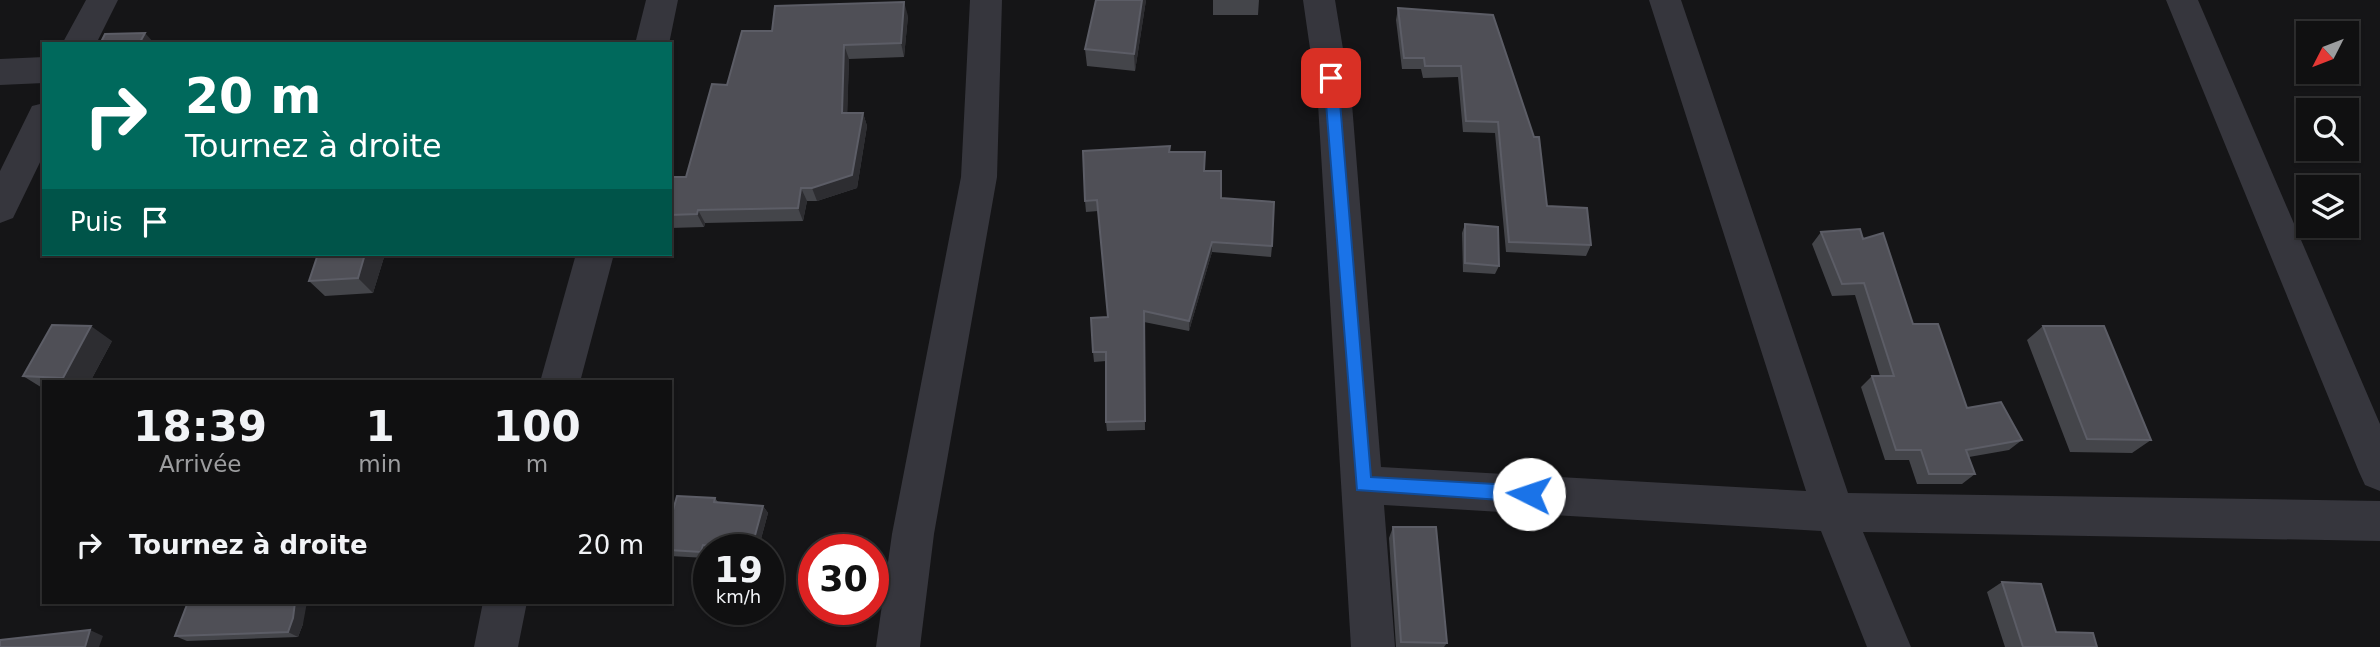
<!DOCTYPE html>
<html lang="fr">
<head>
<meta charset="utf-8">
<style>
	body { margin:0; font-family:"DejaVu Sans",sans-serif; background:#1e1e1f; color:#f1f3f6; height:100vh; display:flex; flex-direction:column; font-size:26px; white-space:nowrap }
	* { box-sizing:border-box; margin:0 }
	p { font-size:23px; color:#9c9d9f }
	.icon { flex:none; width:38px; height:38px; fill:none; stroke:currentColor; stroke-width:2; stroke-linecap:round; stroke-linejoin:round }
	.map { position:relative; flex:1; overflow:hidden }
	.side { position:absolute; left:42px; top:380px; width:630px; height:224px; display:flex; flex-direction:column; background:#101011; border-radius:0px; box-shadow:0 2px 5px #0004,0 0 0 2px #303031 }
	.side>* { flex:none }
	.banner { position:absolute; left:42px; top:42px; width:630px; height:214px; border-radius:0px; box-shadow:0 2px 5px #0004,0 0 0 2px #303031; background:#00695c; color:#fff; overflow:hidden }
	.needle { width:46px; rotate:228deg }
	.buttons { position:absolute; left:2296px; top:21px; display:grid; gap:14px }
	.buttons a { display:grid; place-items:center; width:63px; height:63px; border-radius:0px; background:#101011; box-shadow:0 2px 5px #0004,0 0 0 2px #303031; font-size:35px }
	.speed { position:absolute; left:693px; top:534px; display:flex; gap:14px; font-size:35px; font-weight:700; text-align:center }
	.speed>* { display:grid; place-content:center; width:91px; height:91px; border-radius:50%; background:#101011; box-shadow:0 2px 5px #0004,0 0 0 2px #303031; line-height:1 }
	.speed small { font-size:18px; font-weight:400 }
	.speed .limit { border:10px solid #d22; background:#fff; color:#111 }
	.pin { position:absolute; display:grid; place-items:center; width:60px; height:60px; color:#fff; margin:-30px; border-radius:14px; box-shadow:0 4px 10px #0006 }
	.me { position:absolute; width:77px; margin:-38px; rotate:274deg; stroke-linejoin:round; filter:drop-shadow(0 0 5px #0008) }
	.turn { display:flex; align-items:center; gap:24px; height:147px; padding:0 28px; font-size:32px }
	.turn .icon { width:91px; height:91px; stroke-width:2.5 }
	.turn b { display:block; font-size:49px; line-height:60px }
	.then { display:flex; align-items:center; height:66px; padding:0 28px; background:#0003; gap:14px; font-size:26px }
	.eta { display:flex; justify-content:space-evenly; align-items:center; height:119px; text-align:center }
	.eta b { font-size:42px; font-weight:700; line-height:49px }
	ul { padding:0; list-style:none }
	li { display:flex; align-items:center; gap:21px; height:91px; padding:0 28px }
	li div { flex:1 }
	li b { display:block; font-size:26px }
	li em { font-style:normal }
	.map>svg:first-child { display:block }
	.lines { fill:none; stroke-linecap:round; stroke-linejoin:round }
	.street { fill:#36363d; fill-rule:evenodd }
	.wall { fill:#44454a }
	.shaded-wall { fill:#2d2d31 }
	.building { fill:#4f4f56; stroke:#5c5d66; stroke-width:2 }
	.route { fill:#1a73e8; stroke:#114b97; stroke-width:2 }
</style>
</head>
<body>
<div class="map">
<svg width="2380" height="647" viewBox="0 0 2380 647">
	<rect width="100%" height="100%" fill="#151517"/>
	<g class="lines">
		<path class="street" d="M86 0H118L96 44H62Z
			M646 0H678L669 44H635Z
			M970 0H1002L997 177 934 534 920 647H876L892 534 961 177Z
			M1303 0H1335L1352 104 1381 467 1806 491 1649 0H1681L1848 493 2380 501V541L1863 532 1911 647H1867L1821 531 1384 505 1395 647H1351L1318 104Z
			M2166 0H2198L2380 424V491L2365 485 2359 472Z
			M44 57V83L0 85V59Z
			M44 103V154L13 218 0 223V171L32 106Z
			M576 254H614L580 382H540Z
			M483 602H527L518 647H474Z"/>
	</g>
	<path class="wall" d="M1096 0H1146L1135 71 1087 66 1085 49Z
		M1213 0H1259L1258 15H1213Z
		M1398 8 1493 15 1547 206 1591 245 1586 256 1506 252 1495 133 1463 132 1458 77 1423 78 1421 69H1402L1396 20Z
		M908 16 904 57 849 59 847 113H863L867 126 857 188 817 201H807L803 221 705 223 704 227 670 228V177H686L727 85Z
		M1170 152 1205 171 1221 198 1272 246 1271 257 1212 252 1189 331 1144 322 1145 430 1107 431 1106 422V361L1094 362 1093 352 1108 317 1098 211 1086 212 1085 201Z
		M1465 224 1499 266 1495 274 1463 272 1462 233Z
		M1821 232 1863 239 1913 324 1967 408 2022 440 2009 450 1969 457 1975 474 1962 484H1917L1909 460H1885L1861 387 1872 376H1880L1855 295 1832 296 1812 244Z
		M318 254H385L373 293 325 296 309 281Z
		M2043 326 2151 440 2132 453 2070 452 2027 340Z
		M112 341 90 382H44V389L23 376Z
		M715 498 718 502 763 506 768 513 758 550H709L706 558 670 556V521Z
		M1393 527 1447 643 1444 647H1396L1389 538Z
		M2002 582 2056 632 2097 647H2005L1987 592Z
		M303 624 298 637 187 641 175 636Z"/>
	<path class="shaded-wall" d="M1142 0H1146L1135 71 1134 54Z
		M904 2 908 16 904 57 901 43Z
		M145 33 155 44H139Z
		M844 45 849 59 847 126 842 113Z
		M863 113 867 126 857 188 817 201 812 188Z
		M801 188 807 201 803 221 798 208Z
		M698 210 705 223 704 227 697 214Z
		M1212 242V252L1189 331V321Z
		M365 254H385L373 293 358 278Z
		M91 326 112 341 90 382H69L63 378Z
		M763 506 768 513 758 550H751Z
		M703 545 708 552 706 558 701 552Z
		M295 602H307L303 624 298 637 288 632Z
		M90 630 103 636 99 647H85Z"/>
	<path class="building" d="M1096 0H1142L1134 54 1085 49Z
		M904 2 901 43 844 45 842 113H863L852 175 812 188H801L798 208 698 210 697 214 670 215V177H686L712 84 727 85 742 31H772L775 6Z
		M1398 8 1493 15 1534 137H1539L1547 206 1587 208 1591 245 1509 242 1498 122 1466 121 1461 66H1425L1424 58H1404Z
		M145 33 139 44H100L105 34Z
		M1170 146 1169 152H1205L1204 171H1221V198L1274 202 1272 246 1212 242 1189 321 1144 311 1145 421 1106 422V352H1093L1091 318 1108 317 1097 200 1085 201 1083 151Z
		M1465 224 1498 227 1499 266 1465 263Z
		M1860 229 1863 239 1883 233 1913 324H1938L1967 408 2001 402 2022 440 1966 450 1975 474H1929L1921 450H1896L1872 376H1894L1864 283 1842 284 1821 232Z
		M318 254H365L358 278 309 281Z
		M52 325 91 326 63 378 23 376Z
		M2043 326H2104L2151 440 2087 439Z
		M677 496 715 498 714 502 763 506 751 550 703 545 701 552 670 550V521Z
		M1393 527H1436L1447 643 1401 642Z
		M2002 582 2041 584 2056 632 2093 633 2097 647H2023Z
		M188 602H295L293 618 288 632 175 636Z
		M90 630 85 647H0V640Z"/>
	<path class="route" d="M1331 72 1338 78 1371 477 1529 486 1535 489 1538 494 1535 500 1529 502 1357 490 1324 78Z"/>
</svg>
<div class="buttons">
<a><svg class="needle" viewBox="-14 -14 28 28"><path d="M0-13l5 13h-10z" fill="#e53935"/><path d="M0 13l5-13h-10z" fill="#9c9d9f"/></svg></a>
<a><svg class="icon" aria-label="search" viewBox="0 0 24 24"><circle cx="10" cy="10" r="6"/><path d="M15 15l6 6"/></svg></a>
<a><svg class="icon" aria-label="layers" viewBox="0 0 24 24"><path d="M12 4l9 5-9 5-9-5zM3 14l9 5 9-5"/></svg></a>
</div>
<div class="speed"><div>19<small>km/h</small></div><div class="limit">30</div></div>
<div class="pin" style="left:1331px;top:78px;background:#d93025"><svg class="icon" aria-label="arrive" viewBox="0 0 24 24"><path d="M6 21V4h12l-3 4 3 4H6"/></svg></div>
<svg class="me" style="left:1529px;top:494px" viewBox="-20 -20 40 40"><circle r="19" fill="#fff"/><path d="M0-13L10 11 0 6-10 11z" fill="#1a73e8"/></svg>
<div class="banner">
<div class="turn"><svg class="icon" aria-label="right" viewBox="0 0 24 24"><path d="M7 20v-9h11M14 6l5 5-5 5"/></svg><div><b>20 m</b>Tournez à droite</div></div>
<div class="then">Puis<svg class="icon" aria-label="arrive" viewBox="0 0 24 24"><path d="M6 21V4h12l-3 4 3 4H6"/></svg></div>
</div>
<section class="side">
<div class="eta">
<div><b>18:39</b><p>Arrivée</p></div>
<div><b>1</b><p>min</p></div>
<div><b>100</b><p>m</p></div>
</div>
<ul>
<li><svg class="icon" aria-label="right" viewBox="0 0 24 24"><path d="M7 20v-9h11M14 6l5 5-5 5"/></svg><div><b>Tournez à droite</b></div><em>20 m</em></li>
</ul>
</section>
</div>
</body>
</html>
